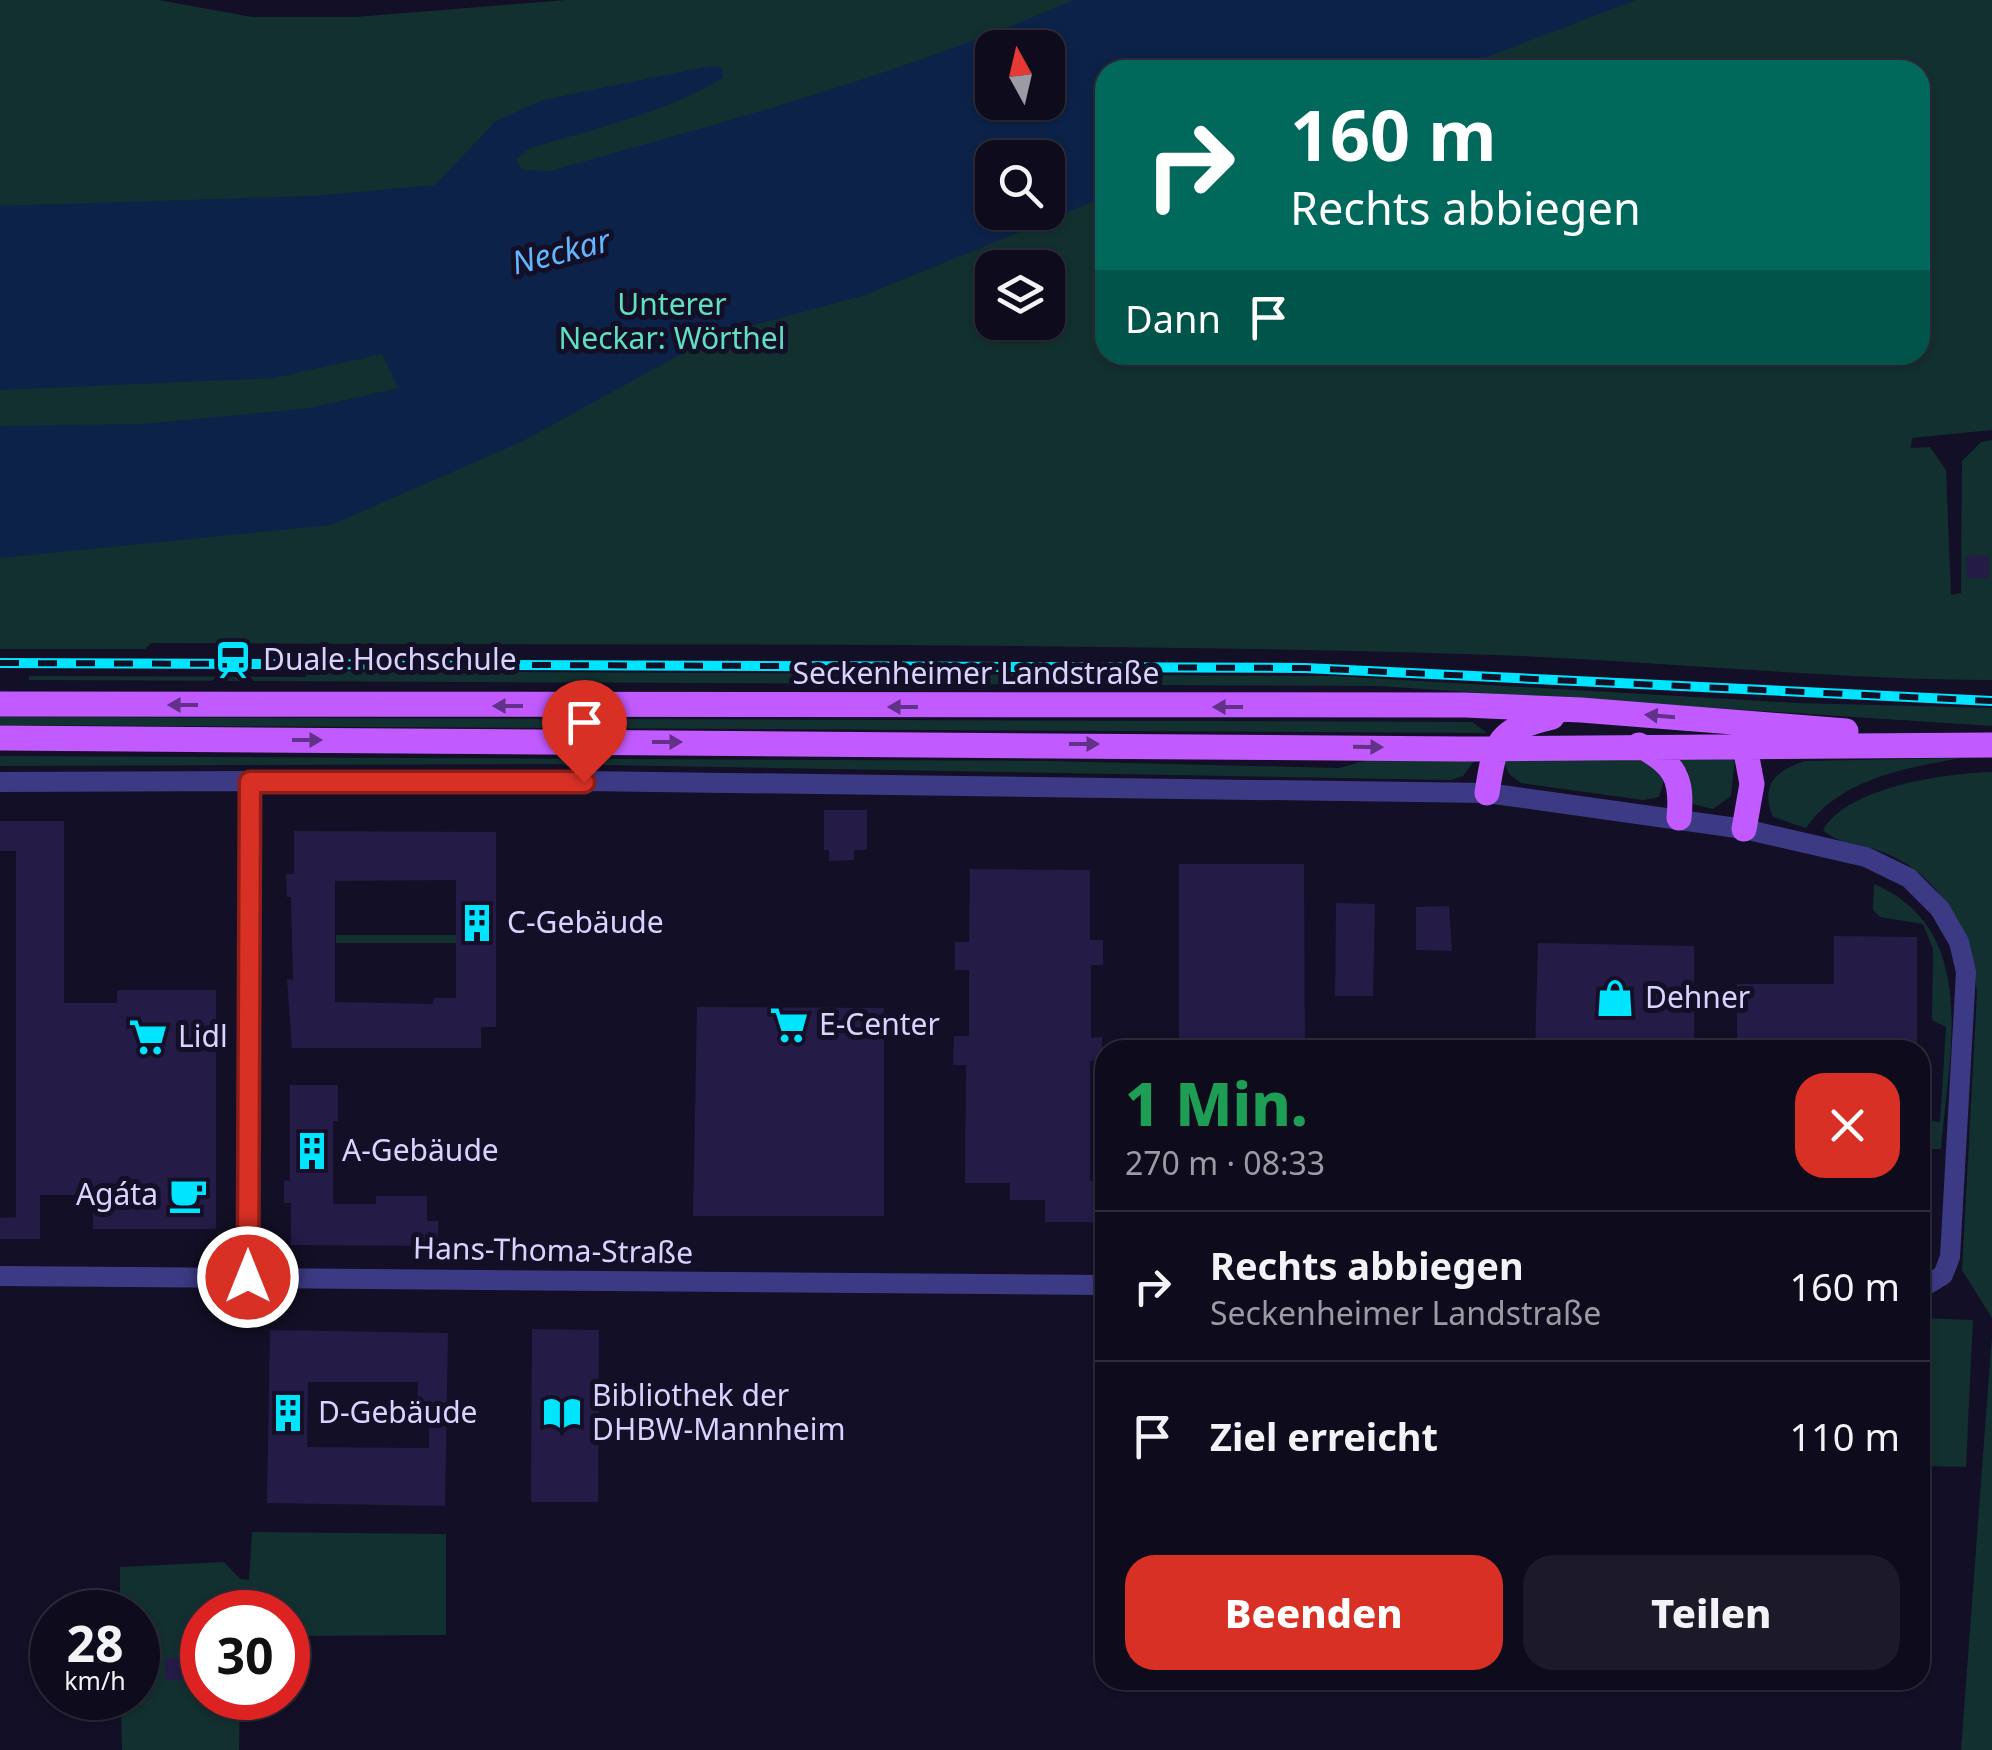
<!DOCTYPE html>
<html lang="de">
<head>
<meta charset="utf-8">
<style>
	body { margin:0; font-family:"Noto Sans",sans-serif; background:#1c1929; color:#f1f3f6; height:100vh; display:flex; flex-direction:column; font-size:38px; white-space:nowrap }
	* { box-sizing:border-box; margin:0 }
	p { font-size:32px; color:#9b9ba3 }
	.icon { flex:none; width:55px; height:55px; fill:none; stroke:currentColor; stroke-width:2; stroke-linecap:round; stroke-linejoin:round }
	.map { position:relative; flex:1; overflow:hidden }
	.details { position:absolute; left:1095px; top:1040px; width:835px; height:650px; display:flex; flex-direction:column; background:#0e0b1c; border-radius:30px; box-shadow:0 2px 8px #0004,0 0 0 2px #2e2b3b }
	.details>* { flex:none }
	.hud { position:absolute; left:1095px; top:60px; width:835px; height:305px; border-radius:30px; box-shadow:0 2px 8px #0004,0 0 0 2px #2e2b3b; background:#00695c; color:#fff; overflow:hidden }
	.needle { width:65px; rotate:352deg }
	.buttons { position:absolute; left:975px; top:30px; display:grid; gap:20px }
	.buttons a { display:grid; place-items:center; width:90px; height:90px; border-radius:20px; background:#0e0b1c; box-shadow:0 2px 8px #0004,0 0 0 2px #2e2b3b; font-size:50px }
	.speed { position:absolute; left:30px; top:1590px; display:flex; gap:20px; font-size:50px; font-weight:700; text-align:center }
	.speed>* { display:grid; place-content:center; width:130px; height:130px; border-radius:50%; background:#0e0b1c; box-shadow:0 2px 8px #0004,0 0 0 2px #2e2b3b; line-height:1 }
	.speed small { font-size:25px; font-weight:400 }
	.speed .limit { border:15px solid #d22; background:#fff; color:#111 }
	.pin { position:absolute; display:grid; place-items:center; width:85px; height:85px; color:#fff; margin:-102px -42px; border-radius:50% 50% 50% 0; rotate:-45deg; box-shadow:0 0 10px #0007 }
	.pin .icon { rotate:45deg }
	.me { position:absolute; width:110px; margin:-55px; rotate:0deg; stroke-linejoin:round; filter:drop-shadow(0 0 8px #0008) }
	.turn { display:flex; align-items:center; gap:35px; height:210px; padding:0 30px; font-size:45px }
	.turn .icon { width:130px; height:130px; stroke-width:2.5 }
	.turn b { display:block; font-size:70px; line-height:85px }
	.then { display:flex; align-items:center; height:95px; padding:0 30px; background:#0003; gap:20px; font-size:38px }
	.round { display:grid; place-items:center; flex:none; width:105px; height:105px; border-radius:30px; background:#1c1929 }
	.overview { display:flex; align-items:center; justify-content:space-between; height:170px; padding:0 30px }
	h1 { font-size:60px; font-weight:800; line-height:75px; color:#1e9e55 }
	.primary-button { display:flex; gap:20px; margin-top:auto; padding:20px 30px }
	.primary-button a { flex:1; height:115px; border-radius:30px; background:#d93025; color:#fff; font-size:40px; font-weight:800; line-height:115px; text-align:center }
	.primary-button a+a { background:#1c1929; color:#f1f3f6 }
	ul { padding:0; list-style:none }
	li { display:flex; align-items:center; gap:30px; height:150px; padding:0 30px; border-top:2px solid #2e2b3b }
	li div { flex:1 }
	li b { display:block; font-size:38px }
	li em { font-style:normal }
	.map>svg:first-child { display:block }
	.green { fill:#12302f; fill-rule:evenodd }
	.water { fill:#0c2248; fill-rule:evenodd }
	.building { fill:#241b47; fill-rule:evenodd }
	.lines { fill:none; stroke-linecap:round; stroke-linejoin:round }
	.minor { stroke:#3d3a85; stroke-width:20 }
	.major { stroke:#c25bff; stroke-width:25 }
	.rail-casing { stroke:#00e5ff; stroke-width:10 }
	.rail { stroke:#130f26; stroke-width:6; stroke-dasharray:19; stroke-linecap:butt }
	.oneway { fill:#623188 }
	.route-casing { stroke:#8d1f18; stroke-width:25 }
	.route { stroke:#d93025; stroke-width:18 }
	.labels { text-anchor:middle; stroke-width:10; stroke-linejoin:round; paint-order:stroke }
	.park-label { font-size:30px; fill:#5fe0c0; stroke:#130f26 }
	.poi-label { font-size:30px; fill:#d9d4ff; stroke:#130f26; text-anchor:start }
	.street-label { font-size:30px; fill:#d9d4ff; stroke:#130f26 }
	.water-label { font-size:32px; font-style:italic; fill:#62b6ff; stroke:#130f26 }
</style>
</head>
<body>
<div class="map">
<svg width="1992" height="1750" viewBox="0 0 1992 1750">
	<rect width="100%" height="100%" fill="#130f26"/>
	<path class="green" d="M0 0H159L252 17H355L566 0H1992V430L1912 438 1911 448 1930 447 1946 470 1951 595 1961 593 1962 461 1981 442 1992 440V680C1816 679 1641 659 1465 654 1027 641 589 646 151 643L145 649H0ZM992 48H1048V102H992ZM1105 70H1920V355H1105ZM992 158H1048V212H992ZM992 268H1048V322H992Z
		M307 671 1335 676 1798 703 1992 708V726L1378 686 29 680V676L306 677Z
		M0 717 1472 722 1487 733 0 725Z
		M1736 749 1731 796 1713 809 1693 804 1688 771 1669 750Z
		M0 756 1046 761 1339 768 1371 759 1474 761 1463 776 1451 780 545 764 0 766Z
		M1961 758C1905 768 1840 779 1806 828L1773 817C1760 785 1775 771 1805 761Z
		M1639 759 1666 773 1659 797 1643 800 1521 783 1509 774 1503 760Z
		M1992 772V1318L1962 1270 1977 993C1971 929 1938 869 1874 849 1857 843 1836 843 1823 830 1847 787 1946 773 1992 772Z
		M1874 884C1982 930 1948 1056 1941 1149H1927L1928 1120 1940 1122 1946 1027 1932 1020 1933 949 1923 924 1880 917 1873 910Z
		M336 935H456V943H336Z
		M1920 1318 1973 1320 1966 1467 1920 1466Z
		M1992 1335V1750H1961Z
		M252 1532 446 1534V1635L288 1636V1612H202V1698H240L239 1750H122L121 1698H138V1612H120V1567L224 1562 240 1579 249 1580Z"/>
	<path class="water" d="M1074 0H1636L1453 70H1105V197L865 295 714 336 521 442 331 525 0 558V426L144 424 310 408 398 388 382 354 274 378 0 390V206L314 196 435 185 496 121 543 100 711 66 722 68 723 78C665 113 594 129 530 148L516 159 522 170 550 171C726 122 906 73 1074 0ZM992 48H1048V102H992ZM992 158H1048V212H992Z"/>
	<path class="building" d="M1989 555V578H1967L1966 556Z
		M824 810H867V850H854V860L829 861V850H824Z
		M0 821H64V1003H117V990H216V1229H93V1195H40V1239H0V1218L16 1217V851H0Z
		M294 831 496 832V1027H481V1048H292L287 979 293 980 291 897H287L286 874H294ZM456 880V998H434L433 1004 335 1002V881Z
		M1179 864H1304L1305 1047 1179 1050Z
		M970 869 1090 870V940H1103V965H1091V1038L1102 1037V1061H1090V1181H1104V1222H1045V1200H1010V1183H965L966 1065H953L954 1036H969V970H955V942H969Z
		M1336 903 1375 904 1373 996H1335Z
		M1449 906 1452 951 1416 950V907Z
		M1834 936 1917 937V1050H1737V984H1834Z
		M1538 943 1694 946V1050H1535Z
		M697 1007 884 1008V1216H693Z
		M290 1085H338V1121H333V1204H376V1196H427V1221H438V1246L291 1245V1203H284V1180L290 1181Z
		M532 1329 599 1330 598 1502H531Z
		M270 1330 448 1333 445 1506 267 1503ZM308 1382H418L417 1403H429V1448L307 1447Z
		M165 1658 192 1659 191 1680H165Z"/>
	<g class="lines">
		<path class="minor" d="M0 782 508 780 1487 793 1744 829 1866 857 1909 878 1940 909 1959 942 1966 972 1950 1257 1943 1275 1920 1289
			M0 1276 1105 1285
			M248 1277 250 782"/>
		<path class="major" d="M0 704 1465 705 1581 710 1846 731
			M1742 731 1752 784 1744 829
			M0 738 1461 749 1992 745
			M1639 745C1675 764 1683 778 1679 818
			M1487 793C1495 740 1498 730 1552 717"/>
		<g class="rail-casing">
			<path id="rail" d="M0 663 1305 668 1992 701"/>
		</g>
		<use href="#rail" class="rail"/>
	</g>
	<defs><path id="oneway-solid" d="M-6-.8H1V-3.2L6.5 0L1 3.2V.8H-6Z" transform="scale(2.5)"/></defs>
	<g class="oneway">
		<use href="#oneway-solid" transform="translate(183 705) rotate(-180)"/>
		<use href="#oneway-solid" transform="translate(508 706) rotate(-180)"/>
		<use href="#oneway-solid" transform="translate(903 707) rotate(180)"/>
		<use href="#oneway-solid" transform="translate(1228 707) rotate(180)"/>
		<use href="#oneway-solid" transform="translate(1660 716) rotate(-175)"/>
		<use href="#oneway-solid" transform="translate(307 740)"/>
		<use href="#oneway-solid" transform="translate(667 742)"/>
		<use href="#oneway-solid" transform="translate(1084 744)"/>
		<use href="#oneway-solid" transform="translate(1368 747) rotate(1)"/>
	</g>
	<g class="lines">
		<g class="route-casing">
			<path id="route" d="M248 1277 250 782H584"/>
		</g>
		<use href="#route" class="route"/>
	</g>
	<defs>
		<g id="station-bare" transform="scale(3)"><path d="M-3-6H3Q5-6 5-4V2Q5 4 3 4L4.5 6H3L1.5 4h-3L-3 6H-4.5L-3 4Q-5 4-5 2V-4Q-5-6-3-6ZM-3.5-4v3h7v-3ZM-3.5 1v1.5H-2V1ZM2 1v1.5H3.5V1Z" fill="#00e5ff" stroke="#130f26" stroke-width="2.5" paint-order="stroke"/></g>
		<g id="building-bare" transform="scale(3)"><path d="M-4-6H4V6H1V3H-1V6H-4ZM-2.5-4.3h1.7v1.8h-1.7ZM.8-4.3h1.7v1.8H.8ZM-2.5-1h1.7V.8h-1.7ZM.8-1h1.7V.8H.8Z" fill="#00e5ff" stroke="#130f26" stroke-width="2.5" paint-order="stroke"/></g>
		<g id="shop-bare" transform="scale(3)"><path d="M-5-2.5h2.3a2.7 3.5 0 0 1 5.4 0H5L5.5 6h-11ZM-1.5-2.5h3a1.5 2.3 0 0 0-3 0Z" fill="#00e5ff" stroke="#130f26" stroke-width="2.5" paint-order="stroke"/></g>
		<g id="supermarket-bare" transform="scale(3)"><path d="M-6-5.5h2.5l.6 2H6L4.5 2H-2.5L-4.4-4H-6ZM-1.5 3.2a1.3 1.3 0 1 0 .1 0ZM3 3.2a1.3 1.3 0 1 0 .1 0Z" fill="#00e5ff" stroke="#130f26" stroke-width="2.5" paint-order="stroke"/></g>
		<g id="cafe-bare" transform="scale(3)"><path d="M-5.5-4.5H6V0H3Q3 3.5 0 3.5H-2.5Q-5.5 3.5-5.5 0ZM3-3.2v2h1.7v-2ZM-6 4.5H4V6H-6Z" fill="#00e5ff" stroke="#130f26" stroke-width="2.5" paint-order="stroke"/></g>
		<g id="library-bare" transform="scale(3)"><path d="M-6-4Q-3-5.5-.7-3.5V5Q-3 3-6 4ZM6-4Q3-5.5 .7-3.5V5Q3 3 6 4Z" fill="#00e5ff" stroke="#130f26" stroke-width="2.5" paint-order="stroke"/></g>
	</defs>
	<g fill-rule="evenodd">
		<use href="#station-bare" x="233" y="660"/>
		<use href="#building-bare" x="477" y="923"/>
		<use href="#shop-bare" x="1615" y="998"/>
		<use href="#supermarket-bare" x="789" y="1025"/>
		<use href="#supermarket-bare" x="148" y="1037"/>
		<use href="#building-bare" x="312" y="1151"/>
		<use href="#cafe-bare" x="188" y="1195"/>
		<use href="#building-bare" x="288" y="1413"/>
		<use href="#library-bare" x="562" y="1413"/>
	</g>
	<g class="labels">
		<g class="park-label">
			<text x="672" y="315">Unterer<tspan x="672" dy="34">Neckar: Wörthel</tspan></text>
		</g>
		<g class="poi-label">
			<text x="263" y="670">Duale Hochschule</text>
			<text x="507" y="933">C-Gebäude</text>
			<text x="1645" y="1008">Dehner</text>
			<text x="819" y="1035">E-Center</text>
			<text x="178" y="1047">Lidl</text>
			<text x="342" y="1161">A-Gebäude</text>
			<text x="158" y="1205" text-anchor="end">Agáta</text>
			<text x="592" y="1406">Bibliothek der<tspan x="592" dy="34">DHBW-Mannheim</tspan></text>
			<text x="318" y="1423">D-Gebäude</text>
		</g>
		<g class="street-label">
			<text x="976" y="684">Seckenheimer Landstraße</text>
			<text transform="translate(553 1251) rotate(1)" y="10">Hans-Thoma-Straße</text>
		</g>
		<g class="water-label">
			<text transform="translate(561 252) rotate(-14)" y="11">Neckar</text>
		</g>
	</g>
</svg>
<div class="buttons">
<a><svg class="needle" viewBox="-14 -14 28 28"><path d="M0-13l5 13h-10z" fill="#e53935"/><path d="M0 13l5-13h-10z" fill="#9b9ba3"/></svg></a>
<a><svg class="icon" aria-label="search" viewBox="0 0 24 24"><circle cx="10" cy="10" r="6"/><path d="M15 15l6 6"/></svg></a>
<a><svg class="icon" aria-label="layers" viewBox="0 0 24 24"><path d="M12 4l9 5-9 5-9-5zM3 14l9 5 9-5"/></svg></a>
</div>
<div class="speed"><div>28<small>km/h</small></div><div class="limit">30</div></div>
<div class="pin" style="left:584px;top:782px;background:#d93025"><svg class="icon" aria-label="arrive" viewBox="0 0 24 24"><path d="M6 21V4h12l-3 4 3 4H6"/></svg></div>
<svg class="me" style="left:248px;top:1277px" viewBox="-20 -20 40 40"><circle r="17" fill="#d93025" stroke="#fff" stroke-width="3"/><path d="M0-11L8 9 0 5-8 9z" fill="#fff"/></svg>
<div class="hud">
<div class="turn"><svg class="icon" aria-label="right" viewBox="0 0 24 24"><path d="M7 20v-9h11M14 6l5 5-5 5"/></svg><div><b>160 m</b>Rechts abbiegen</div></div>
<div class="then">Dann<svg class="icon" aria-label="arrive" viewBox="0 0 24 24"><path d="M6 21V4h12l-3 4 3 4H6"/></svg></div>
</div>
<section class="details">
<div class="overview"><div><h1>1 Min.</h1><p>270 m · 08:33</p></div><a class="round" style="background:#d93025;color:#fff"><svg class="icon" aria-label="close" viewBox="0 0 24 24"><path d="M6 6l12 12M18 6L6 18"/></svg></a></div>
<ul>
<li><svg class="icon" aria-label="right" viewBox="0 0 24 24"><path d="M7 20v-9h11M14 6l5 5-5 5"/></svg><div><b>Rechts abbiegen</b><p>Seckenheimer Landstraße</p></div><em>160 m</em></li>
<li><svg class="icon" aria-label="arrive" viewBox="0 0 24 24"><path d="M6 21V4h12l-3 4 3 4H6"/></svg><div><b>Ziel erreicht</b></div><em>110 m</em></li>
</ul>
<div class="primary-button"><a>Beenden</a><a>Teilen</a></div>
</section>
</div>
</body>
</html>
